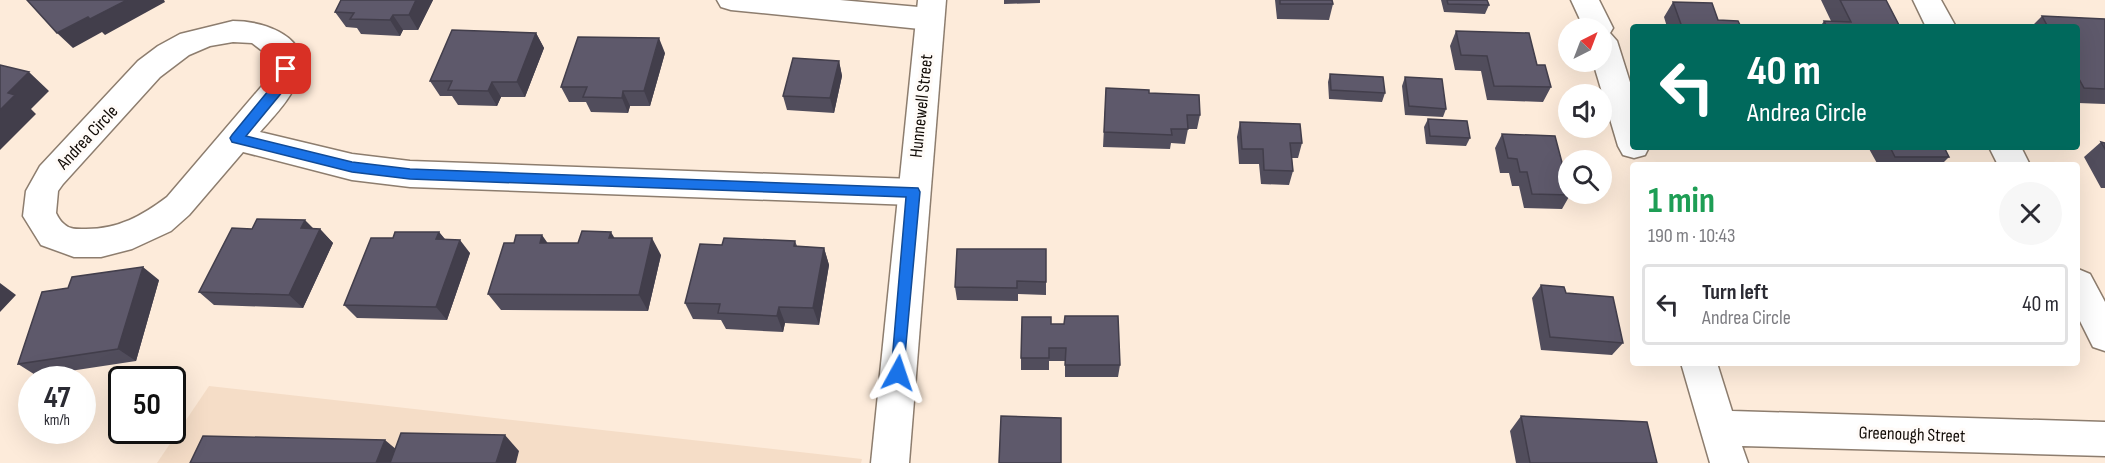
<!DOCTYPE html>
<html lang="en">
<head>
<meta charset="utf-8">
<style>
	body { margin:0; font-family:"Sofia Sans Condensed",sans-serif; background:#f7f7f7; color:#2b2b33; height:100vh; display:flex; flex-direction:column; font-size:22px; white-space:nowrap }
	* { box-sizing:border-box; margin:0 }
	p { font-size:20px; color:#7c7c81 }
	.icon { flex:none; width:33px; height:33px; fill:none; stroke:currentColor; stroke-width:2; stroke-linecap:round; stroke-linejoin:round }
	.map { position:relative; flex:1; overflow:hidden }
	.sheet { position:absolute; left:1630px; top:162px; width:450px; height:204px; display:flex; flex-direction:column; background:#fff; border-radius:6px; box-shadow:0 6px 24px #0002 }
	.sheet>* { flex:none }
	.guide { position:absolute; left:1630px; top:24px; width:450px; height:126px; border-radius:6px; box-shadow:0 6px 24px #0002; background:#00695c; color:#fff; overflow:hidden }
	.needle { width:39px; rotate:42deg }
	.buttons { position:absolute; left:1558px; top:18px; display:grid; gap:12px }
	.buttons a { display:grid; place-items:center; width:54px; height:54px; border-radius:50%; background:#fff; box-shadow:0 6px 24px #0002; font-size:30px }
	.speed { position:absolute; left:18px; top:366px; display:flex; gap:12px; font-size:30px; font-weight:700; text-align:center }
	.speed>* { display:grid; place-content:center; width:78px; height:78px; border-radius:50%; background:#fff; box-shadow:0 6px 24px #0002; line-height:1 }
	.speed small { font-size:15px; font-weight:400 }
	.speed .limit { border:3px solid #111; border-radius:9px; background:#fff; color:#111 }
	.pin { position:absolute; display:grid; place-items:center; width:51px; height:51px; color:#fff; margin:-26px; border-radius:12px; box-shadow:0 3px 9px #0006 }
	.me { position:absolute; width:66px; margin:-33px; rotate:5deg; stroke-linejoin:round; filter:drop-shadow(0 0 4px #0008) }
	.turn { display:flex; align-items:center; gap:21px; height:126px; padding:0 18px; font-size:27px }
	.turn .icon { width:78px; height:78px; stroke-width:2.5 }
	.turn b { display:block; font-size:42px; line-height:51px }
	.round { display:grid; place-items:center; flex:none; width:63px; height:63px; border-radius:32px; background:#f7f7f7 }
	.head { display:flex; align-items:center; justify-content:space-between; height:102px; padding:0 18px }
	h1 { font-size:36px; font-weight:700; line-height:45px; color:#1e9e55 }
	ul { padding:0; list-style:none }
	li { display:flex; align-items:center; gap:18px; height:81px; margin:0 12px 9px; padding:0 6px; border:3px solid #e1e1e2; border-radius:6px }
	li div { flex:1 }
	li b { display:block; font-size:22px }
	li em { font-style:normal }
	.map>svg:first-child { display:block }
	.built { fill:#f5ddc7 }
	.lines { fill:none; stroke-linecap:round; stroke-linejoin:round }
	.minor-casing { stroke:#8d7d6e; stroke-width:3 }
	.secondary-casing { stroke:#8d7d6e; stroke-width:3 }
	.minor { fill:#fff; fill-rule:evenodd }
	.secondary { fill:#fff; fill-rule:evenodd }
	.wall { fill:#514d5c }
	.shaded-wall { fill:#423e4b }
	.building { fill:#5e596b; stroke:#423e4b; stroke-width:1.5 }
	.route { fill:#1a73e8; stroke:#114b97; stroke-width:1.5 }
	.labels { text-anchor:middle; stroke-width:6; stroke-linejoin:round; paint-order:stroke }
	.street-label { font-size:18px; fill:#110b06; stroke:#fffbf8 }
</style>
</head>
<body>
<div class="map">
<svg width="2105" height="463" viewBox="0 0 2105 463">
	<rect width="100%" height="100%" fill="#fdebda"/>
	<path class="built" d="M209 386 862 459 861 463H157Z"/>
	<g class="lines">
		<g class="minor-casing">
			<path id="minor" d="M717 0H840L930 8 940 12 944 19 940 26 930 30 731 10 721 7Z
				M1571 0H1599L1613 28 1610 33 1617 41 1634 95V147H1649L1645 155 1634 158 1623 155 1618 146 1593 62H1602V28H1584Z
				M1913 0H1941L1956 27H1926Z
				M233 21C259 21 306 33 301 69 297 93 275 115 260 132L352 154 410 161 913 179 924 183 929 192 924 201 913 205 410 187 352 180 243 152 189 215 171 231 132 249 101 257H74L41 245 23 216 26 191 40 166 138 61 158 46 180 34ZM233 42 252 43 269 56 271 69 267 80 167 197C142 216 118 229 86 229 79 229 70 230 64 224 61 222 58 217 56 213L58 191 63 184 160 77 189 55 210 46Z
				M1989 147H2021L2030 165H1998Z
				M2078 269 2090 274 2105 302V351L2093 347 2078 317Z
				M1681 363H1717L1732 411 2105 422V456L1742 446 1748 463H1710Z"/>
		</g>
		<g class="secondary-casing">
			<path id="secondary" d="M918 0H946L909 463H871Z"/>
		</g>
		<use href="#minor" class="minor"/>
		<use href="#secondary" class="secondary"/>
	</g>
	<path class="wall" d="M341 0H433L418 30H403L400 36 361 34 357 28 346 27 335 12Z
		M1004 0H1040V3L1004 4Z
		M1275 0H1332L1333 4 1329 20 1277 19Z
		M1441 0H1487L1489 5 1485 14 1444 12Z
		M1821 0H1886L1900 27 1831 21Z
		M1673 2 1718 20 1741 27H1667L1664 17Z
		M2042 16 2105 19V104L2078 103V27H2031Z
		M1824 21 1827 27H1820Z
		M1456 31 1537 65 1551 87 1543 102 1487 100 1481 71 1455 70 1450 46Z
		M536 33 544 48 525 97H501L497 106 458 105 452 96H440L430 81Z
		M665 53 650 106H630L628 113 591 112 586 102H569L561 87Z
		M839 61 842 76 834 113 787 110 783 96Z
		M1330 74 1385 93 1382 102 1329 99 1328 82Z
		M1405 77 1446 109 1443 117 1405 115 1402 86Z
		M1106 88 1149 93 1200 115 1197 129H1188L1185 144 1171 143 1170 149 1103 147Z
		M1428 119 1470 138 1466 146 1426 144 1424 127Z
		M1240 122 1302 143 1298 158H1292L1293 171 1289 185 1261 184 1259 164H1239L1237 137Z
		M1502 134 1570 195 1562 209 1524 208 1519 186H1512L1509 173H1500L1495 148Z
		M2101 142 2105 143V188H2101L2084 157Z
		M1868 147H1948L1945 150 1949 157 1941 165H1878Z
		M313 229H320L333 243 303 308 214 305 199 292Z
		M439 232 445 239 470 253 447 320 357 318 344 305 393 238Z
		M615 238 661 255 648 311 501 310 488 294 578 243Z
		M795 241 797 246 824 248 829 265 819 325 785 323 783 332 726 329 721 320 693 319 685 303 722 245Z
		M1046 249V295L1018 294V301L957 300 955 287Z
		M159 280 136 361 37 376 18 364Z
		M1541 285 1566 293 1623 343 1612 355 1541 350 1532 298Z
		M1051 324 1120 365 1118 377H1065V361H1049V370H1021V358Z
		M1521 416 1657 463H1516L1510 431Z"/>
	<path class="shaded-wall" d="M127 0H164L165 2 105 35 102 32 73 48 57 33 88 17Z
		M416 0H433L418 30 409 15Z
		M393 15 403 30 400 36 390 20Z
		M536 33 544 48 525 97 517 82Z
		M659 38 665 53 650 106 644 91Z
		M839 61 842 76 834 113 830 98Z
		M29 72 49 91 31 109 36 114 0 150V110L8 93Z
		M492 82 501 97 497 106 488 91Z
		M623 91 630 106 628 113 622 98Z
		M305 220 318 233 301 228Z
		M320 229 333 243 303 308 289 295Z
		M439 232 450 246 436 239Z
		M611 232 621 249 609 238Z
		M542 235 554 252 540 243Z
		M652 238 661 255 648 311 639 295Z
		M460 240 470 253 447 320 436 307Z
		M824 248 829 265 819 325 813 308Z
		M143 267 159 280 136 361 118 349Z
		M0 283 16 295 0 312Z
		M779 307 785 323 783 332 777 316Z
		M505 435 519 451 516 463H496Z
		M385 440 403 455 400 463H376Z"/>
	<path class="building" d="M27 0H127L90 19 88 17 57 33Z
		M341 0H416L409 15H393L390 20 350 19 354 13 335 12Z
		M1280 0H1332L1333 4H1280Z
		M1447 0H1487L1489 5 1448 4Z
		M1840 0H1886L1900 27H1827L1824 21 1851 22Z
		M1673 2 1712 3 1718 20 1738 21 1741 27H1682Z
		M2042 16 2105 19V89L2084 88 2078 77V27H2048Z
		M452 30 536 33 517 82H492L488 91 448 90 452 81H430Z
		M1456 31 1529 33 1537 65H1545L1551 87 1494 86 1487 56 1461 55Z
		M578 37 659 38 644 91H623L622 98 583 97 587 87H561Z
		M793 58 839 61 830 98 783 96Z
		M0 65 29 72 8 93 15 95 0 110Z
		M1330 74 1383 77 1385 93 1331 90Z
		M1405 77 1442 79 1446 109 1409 106Z
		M1106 88 1149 90V93L1199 95 1200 115H1187L1188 129H1171L1172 135 1104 132Z
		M1428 119 1467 121 1470 138 1430 136Z
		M1240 122 1300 124 1302 143H1290L1293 171 1264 170 1263 149H1242Z
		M1502 134 1555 136 1569 189V194L1570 195 1532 194 1527 172H1520L1517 159 1508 158Z
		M2101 142 2105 143V149Z
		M1890 147H1944L1949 157H1895Z
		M257 219 305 220 301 228 320 229 289 295 199 292 232 228 252 229Z
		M582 231 611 232 609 238H652L639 295 488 294 504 243H514L516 235H542L540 243H578Z
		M395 232H439L436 239 460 240 436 307 344 305 371 238H393Z
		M724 238 795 241 794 246 824 248 813 308 779 307 777 316 718 313 720 304 685 303 700 244 722 245Z
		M957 249H1046V282L1017 281V288L955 287Z
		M143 267 118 349 18 364 42 292 68 288 72 277Z
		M1541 285 1564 287 1566 293 1613 297 1623 343 1550 337Z
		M1065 316H1118L1120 365H1065L1066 348H1049V358H1021L1022 317H1051V324H1064Z
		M1001 416 1061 418V463H999Z
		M1521 416 1647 422 1657 463H1530Z
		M401 433 505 435 496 463H390Z
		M203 436 385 440 376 463H190Z"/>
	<path class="route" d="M286 65 292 69 283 91 246 136 352 162 410 169 918 188 920 192 903 377 898 379 893 377 891 373 906 197 410 179 352 172 232 142 230 138 232 135 273 85 281 66Z"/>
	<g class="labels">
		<g class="street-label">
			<text transform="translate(921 106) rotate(-84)" y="6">Hunnewell Street</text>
			<text transform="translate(87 137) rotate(-47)" y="6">Andrea Circle</text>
			<text transform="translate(1912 434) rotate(2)" y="6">Greenough Street</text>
		</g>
	</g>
</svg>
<div class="buttons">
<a><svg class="needle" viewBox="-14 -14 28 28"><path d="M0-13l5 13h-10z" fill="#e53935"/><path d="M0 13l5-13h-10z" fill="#7c7c81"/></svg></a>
<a><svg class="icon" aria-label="sound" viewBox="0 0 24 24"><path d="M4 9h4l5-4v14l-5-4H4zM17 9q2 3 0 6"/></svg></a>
<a><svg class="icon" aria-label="search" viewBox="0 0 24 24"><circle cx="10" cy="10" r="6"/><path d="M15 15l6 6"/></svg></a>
</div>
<div class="speed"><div>47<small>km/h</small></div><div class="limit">50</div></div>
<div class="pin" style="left:286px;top:69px;background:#d93025"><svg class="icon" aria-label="arrive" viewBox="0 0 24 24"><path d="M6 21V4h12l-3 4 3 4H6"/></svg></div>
<svg class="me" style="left:898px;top:373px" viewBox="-20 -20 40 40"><path d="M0-17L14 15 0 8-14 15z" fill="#1a73e8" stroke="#fff" stroke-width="4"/></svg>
<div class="guide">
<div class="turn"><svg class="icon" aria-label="left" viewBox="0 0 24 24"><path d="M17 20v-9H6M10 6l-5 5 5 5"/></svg><div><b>40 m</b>Andrea Circle</div></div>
</div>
<section class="sheet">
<div class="head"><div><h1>1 min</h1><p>190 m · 10:43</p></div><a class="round"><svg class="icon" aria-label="close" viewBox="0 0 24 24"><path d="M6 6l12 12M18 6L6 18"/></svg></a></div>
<ul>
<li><svg class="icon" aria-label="left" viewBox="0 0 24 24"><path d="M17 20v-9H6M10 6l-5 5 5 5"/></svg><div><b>Turn left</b><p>Andrea Circle</p></div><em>40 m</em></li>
</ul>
</section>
</div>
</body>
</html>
